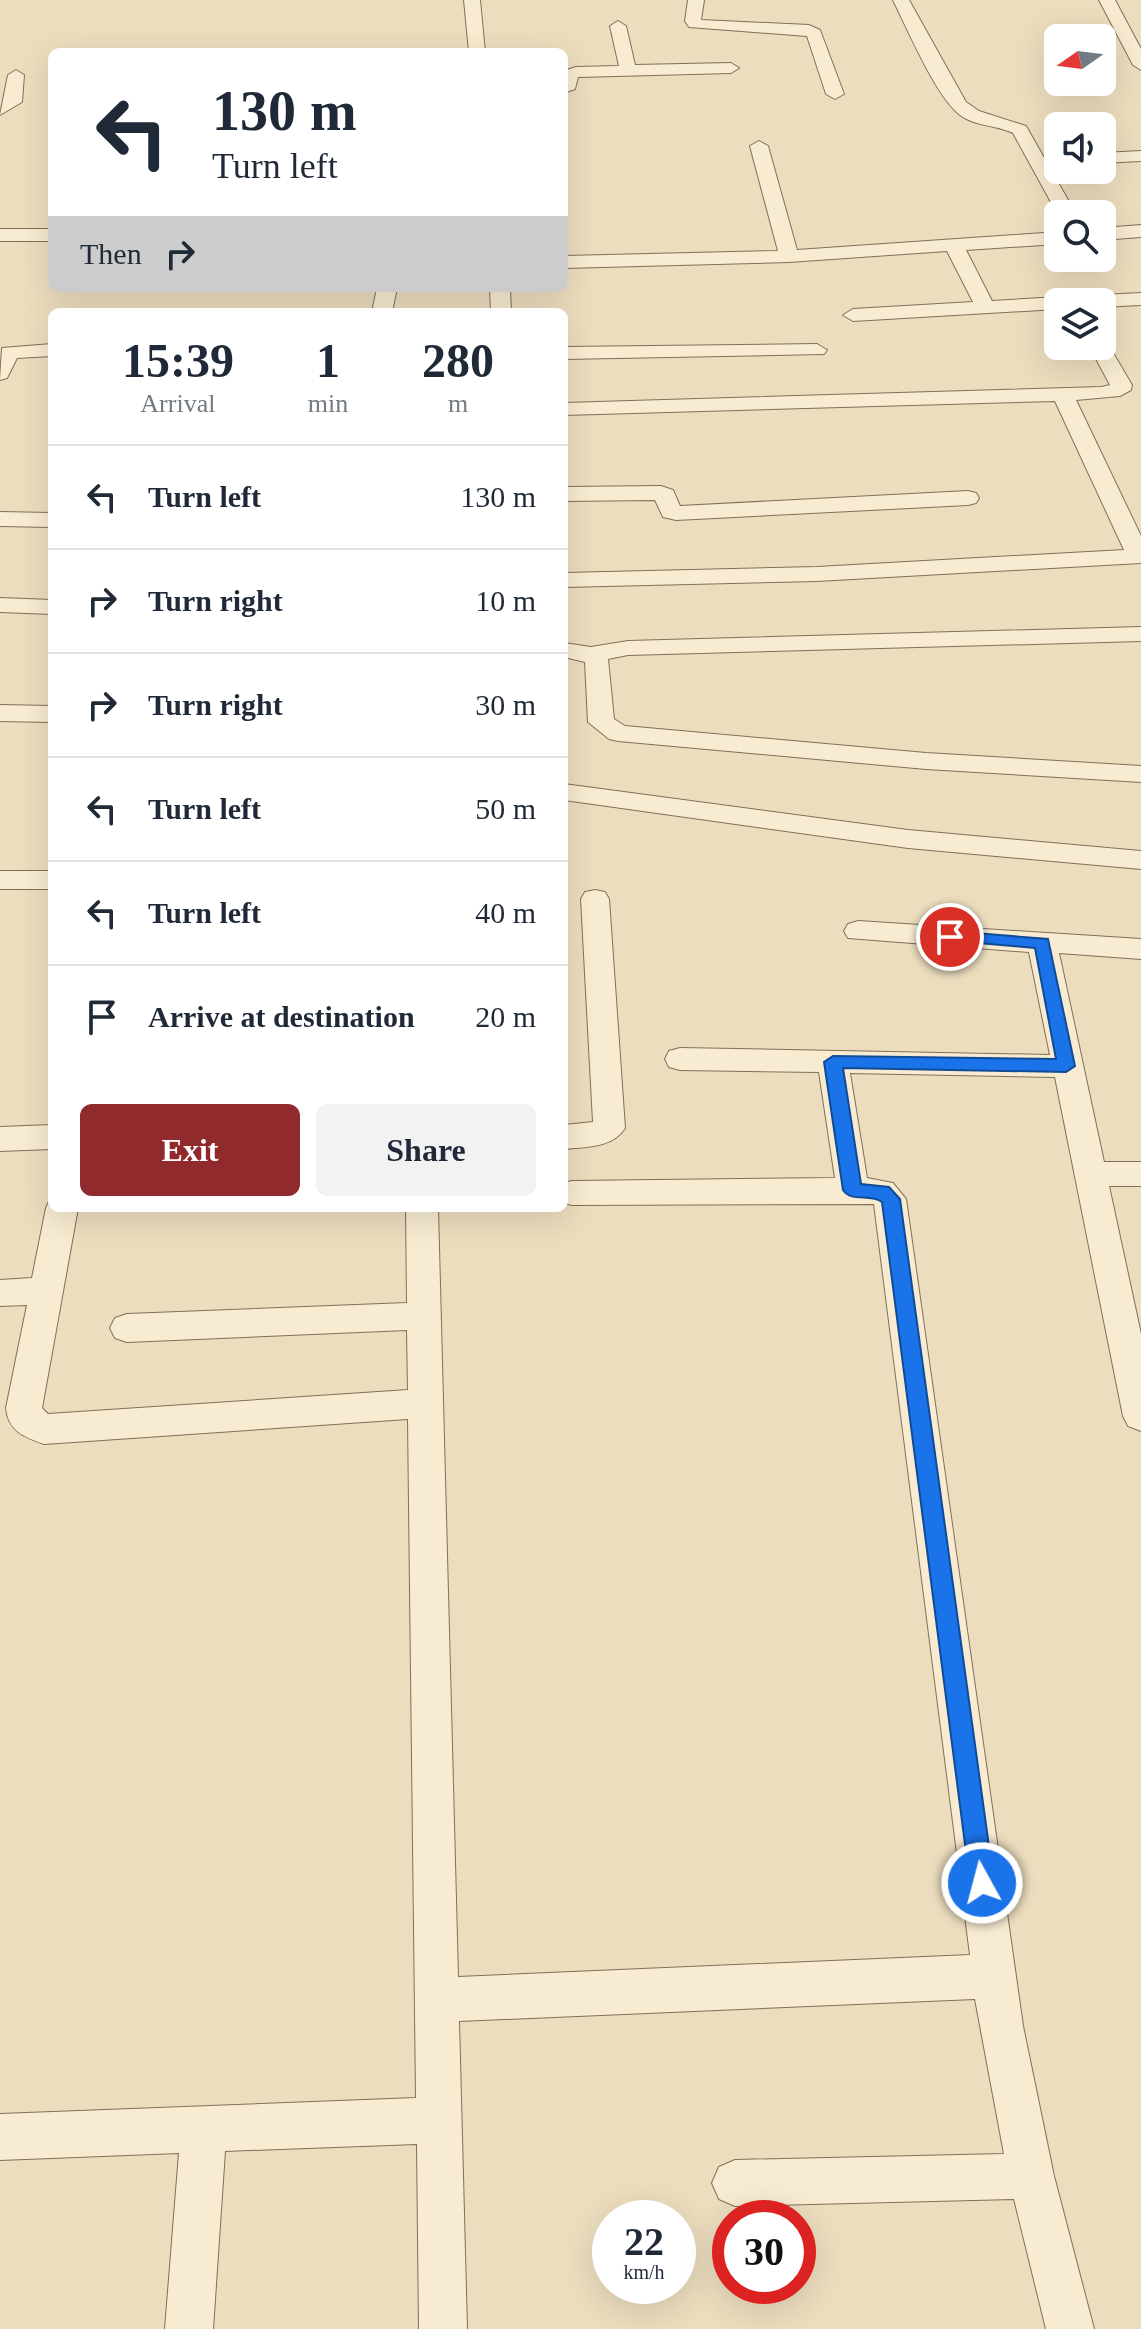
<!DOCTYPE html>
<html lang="en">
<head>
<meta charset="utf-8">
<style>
	body { margin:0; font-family:"Times New Roman",serif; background:#f2f2f3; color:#1f2937; height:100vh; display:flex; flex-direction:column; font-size:30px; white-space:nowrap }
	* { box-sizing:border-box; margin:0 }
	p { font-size:26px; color:#747a83 }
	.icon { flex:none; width:44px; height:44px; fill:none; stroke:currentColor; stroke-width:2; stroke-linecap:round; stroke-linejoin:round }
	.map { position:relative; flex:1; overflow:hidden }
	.details { position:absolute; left:48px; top:308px; width:520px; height:904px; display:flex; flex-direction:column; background:#fff; border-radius:12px; box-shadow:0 8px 32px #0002 }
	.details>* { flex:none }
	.hud { position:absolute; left:48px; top:48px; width:520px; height:244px; border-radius:12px; box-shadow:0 8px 32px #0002; background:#fff; color:#1f2937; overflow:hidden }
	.needle { width:52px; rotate:256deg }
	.fabs { position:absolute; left:1044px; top:24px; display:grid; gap:16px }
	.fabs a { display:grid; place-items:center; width:72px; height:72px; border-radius:12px; background:#fff; box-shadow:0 8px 32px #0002; font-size:40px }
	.speed { position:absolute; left:592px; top:2200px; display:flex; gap:16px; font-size:40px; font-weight:700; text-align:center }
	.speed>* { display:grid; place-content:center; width:104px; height:104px; border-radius:50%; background:#fff; box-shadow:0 8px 32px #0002; line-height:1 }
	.speed small { font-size:20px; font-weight:400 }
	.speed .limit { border:12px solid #d22; background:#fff; color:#111 }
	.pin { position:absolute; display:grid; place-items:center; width:68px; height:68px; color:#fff; margin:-34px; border:4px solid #fff; border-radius:50%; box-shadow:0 2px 8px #0007 }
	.me { position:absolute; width:88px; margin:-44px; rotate:353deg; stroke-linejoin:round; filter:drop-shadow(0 0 6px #0008) }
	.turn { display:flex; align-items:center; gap:28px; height:168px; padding:0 32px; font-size:36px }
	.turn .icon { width:104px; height:104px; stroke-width:2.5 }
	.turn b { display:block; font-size:56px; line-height:68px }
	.then { display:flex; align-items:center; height:76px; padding:0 32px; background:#0003; gap:16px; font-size:30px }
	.eta { display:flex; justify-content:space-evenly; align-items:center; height:136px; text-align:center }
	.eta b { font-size:48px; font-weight:700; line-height:56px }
	.cta { display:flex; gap:16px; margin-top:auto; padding:16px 32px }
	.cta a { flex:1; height:92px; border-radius:12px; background:#912a2d; color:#fff; font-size:32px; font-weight:700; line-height:92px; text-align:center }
	.cta a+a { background:#f2f2f3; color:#1f2937 }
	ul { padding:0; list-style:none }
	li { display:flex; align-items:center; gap:24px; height:104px; padding:0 32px; border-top:2px solid #e0e1e3 }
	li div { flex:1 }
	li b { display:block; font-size:30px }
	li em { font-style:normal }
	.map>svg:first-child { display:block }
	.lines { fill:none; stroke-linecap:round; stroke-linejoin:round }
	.minor-casing { stroke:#846e58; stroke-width:2 }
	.minor { fill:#f7ebd1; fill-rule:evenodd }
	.route { fill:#1a73e8; stroke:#114b97; stroke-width:2 }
</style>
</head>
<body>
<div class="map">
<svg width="1141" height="2329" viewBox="0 0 1141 2329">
	<rect width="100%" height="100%" fill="#ecddbe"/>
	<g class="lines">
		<g class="minor-casing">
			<path id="minor" d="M464 0H480L485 52H469Z
				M688 0H704L701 20 809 25 820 30 844 94 835 99 826 94 807 36 689 27 685 21Z
				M893 0H909L966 102 979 111 1026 126 1076 214 1058 215 1013 133C996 125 974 126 960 115 936 97 907 28 893 0Z
				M1099 0H1115L1141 49V70L1133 65Z
				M618 21 626 26 635 65 731 63 739 68 731 73 578 77 575 89 564 93V71L576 67 619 66 610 26Z
				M16 70 24 75 22 102 0 115 8 75Z
				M759 141 768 146 797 250 1058 232V244L966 250 992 301 1058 297 1067 302H1058V309L853 321 843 315 853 309 973 302 947 251 789 262 564 268V256L778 251 750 146Z
				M1141 151V161L1102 163V153Z
				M1141 225V237L1102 240V228Z
				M0 229H52V241H0Z
				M377 288H397L392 312H372Z
				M490 288H510L511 312H491Z
				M1141 293V305L1102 307V302H1069L1079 296Z
				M1102 341 1109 346 1132 385 1131 390 1120 396 1076 400 1141 536V563L817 581 564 587V573L817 567 1124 550 1055 401 564 415V403L1101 387 1110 385 1089 346H1102Z
				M52 344V356L17 358 7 378 0 380 2 348Z
				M817 344 827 350 824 354 564 359V347Z
				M661 486 673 490 680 506 968 491 976 493 979 498 976 503 968 505 676 520 663 517 655 500 564 501V487Z
				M0 512 52 513V527L0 526Z
				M0 598 52 600V614L0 612Z
				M1141 627V641L628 655 608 659 614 719 625 726 926 753 1141 766V782L926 769 618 741 609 739 588 722 585 662 564 657V643L591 647 628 641Z
				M0 705 52 706V722L0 721Z
				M564 784 908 830 1141 851V869L908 848 564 800Z
				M0 871H52V889H0Z
				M595 890 605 892 609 899 625 1128C613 1148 585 1147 564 1149V1125L593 1122 581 899 585 892Z
				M858 921 1141 939V959L1059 953 1104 1162H1141V1186H1109L1141 1334V1431L1128 1426 1123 1416 1055 1077 850 1073 867 1178 893 1183 906 1199 1023 2026 1054 2176 1094 2329H1046L1014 2199 735 2206 719 2199 712 2183 719 2167 735 2160 1004 2154 975 1999 459 2021 467 2329H419L417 2144 225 2151 213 2329H165L179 2153 0 2160V2114L416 2098 408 1419 44 1444C24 1437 8 1431 6 1408L27 1305 0 1306V1280L32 1278 46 1208 50 1199 52 1208H78L42 1408 48 1414 408 1390 407 1330 127 1342 115 1338 110 1328 115 1318 127 1314 407 1303 406 1208H438L458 1977 970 1955 874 1204 572 1205 564 1203V1183L572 1181 835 1178 819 1072 680 1070 669 1067 665 1059 669 1051 680 1048 1050 1055 1029 952 848 938 844 931 848 924Z
				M52 1125V1149L0 1151V1127Z"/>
		</g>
		<use href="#minor" class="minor"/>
	</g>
	<path class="route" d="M950 931 1048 939 1075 1066 1066 1072 843 1068 861 1184 889 1187 900 1199 994 1883 991 1891 982 1894 974 1891 970 1883 882 1202C870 1193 852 1203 843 1190L824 1062 833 1056 1056 1059 1035 948 944 940 942 937Z"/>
</svg>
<div class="fabs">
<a><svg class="needle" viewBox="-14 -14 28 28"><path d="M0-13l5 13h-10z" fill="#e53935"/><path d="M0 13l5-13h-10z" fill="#747a83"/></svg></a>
<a><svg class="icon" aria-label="sound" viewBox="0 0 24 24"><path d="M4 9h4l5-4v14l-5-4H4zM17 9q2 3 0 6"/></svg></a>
<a><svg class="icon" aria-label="search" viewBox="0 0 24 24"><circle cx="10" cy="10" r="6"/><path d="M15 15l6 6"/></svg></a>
<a><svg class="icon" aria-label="layers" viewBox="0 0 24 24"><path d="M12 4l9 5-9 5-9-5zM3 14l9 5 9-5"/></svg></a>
</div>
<div class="speed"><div>22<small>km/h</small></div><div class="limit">30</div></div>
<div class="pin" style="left:950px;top:937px;background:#d93025"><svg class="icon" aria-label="arrive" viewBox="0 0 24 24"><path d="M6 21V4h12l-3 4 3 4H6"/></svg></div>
<svg class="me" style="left:982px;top:1883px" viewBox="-20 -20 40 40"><circle r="17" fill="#1a73e8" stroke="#fff" stroke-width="3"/><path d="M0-11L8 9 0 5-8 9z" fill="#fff"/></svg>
<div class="hud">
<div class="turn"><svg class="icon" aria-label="left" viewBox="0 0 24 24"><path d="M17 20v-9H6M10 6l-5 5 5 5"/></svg><div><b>130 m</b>Turn left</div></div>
<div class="then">Then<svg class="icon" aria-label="right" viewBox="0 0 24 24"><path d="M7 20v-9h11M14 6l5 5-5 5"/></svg></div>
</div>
<section class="details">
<div class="eta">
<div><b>15:39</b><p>Arrival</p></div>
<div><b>1</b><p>min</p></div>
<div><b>280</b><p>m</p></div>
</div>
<ul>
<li><svg class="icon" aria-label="left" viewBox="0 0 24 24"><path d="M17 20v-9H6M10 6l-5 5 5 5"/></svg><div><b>Turn left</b></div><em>130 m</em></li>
<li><svg class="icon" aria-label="right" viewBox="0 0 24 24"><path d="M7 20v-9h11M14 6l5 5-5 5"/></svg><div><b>Turn right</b></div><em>10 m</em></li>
<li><svg class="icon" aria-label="right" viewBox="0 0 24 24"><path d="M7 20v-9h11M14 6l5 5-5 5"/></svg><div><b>Turn right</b></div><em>30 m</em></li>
<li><svg class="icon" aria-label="left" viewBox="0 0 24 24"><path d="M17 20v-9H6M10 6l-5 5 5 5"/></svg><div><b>Turn left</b></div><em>50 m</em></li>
<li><svg class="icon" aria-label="left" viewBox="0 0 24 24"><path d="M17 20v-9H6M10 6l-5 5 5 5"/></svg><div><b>Turn left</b></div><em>40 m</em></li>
<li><svg class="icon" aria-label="arrive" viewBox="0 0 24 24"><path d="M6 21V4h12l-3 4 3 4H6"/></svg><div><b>Arrive at destination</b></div><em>20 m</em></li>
</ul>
<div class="cta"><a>Exit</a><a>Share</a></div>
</section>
</div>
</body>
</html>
